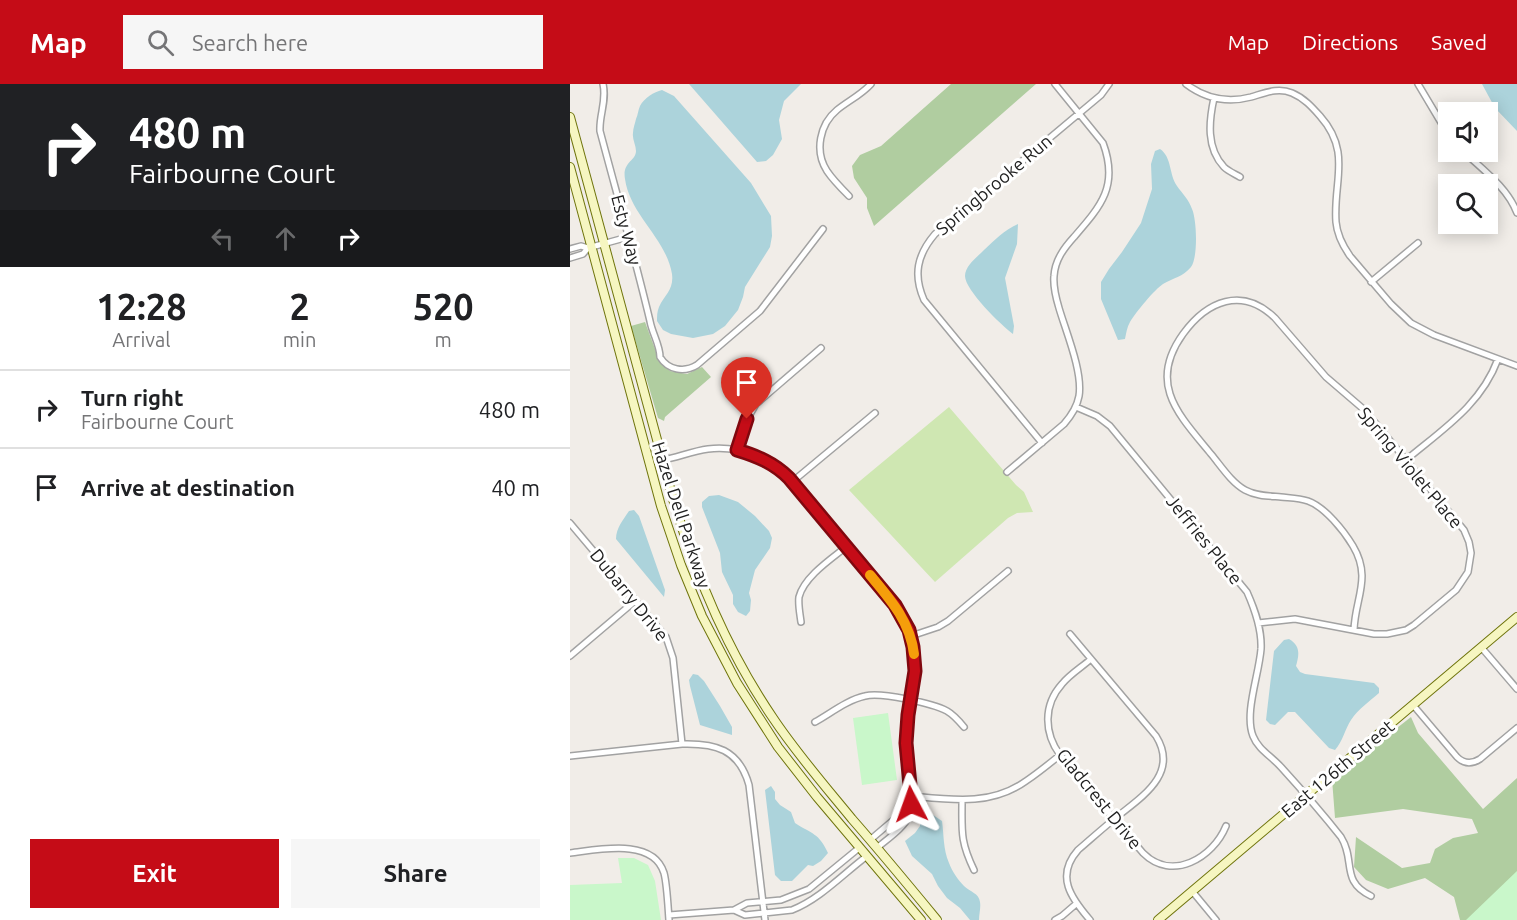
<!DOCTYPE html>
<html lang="en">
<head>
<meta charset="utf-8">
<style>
	body { margin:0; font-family:Ubuntu,sans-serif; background:#f6f6f6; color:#202124; height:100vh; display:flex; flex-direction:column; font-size:22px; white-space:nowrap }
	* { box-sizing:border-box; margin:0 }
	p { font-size:20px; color:#757577 }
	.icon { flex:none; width:33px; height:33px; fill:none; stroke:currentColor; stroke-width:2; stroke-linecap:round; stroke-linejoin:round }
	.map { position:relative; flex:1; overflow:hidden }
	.drawer { display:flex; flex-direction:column; background:#fff; width:570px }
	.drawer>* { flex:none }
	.guide { background:#202124; color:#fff; overflow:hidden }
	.fabs { position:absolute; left:868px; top:18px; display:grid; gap:12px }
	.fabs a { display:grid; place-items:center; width:60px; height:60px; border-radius:0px; background:#fff; box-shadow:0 3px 15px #0003; font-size:30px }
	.pin { position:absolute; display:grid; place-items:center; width:51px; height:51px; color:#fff; margin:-62px -26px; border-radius:50% 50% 50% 0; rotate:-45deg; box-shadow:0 0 6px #0007 }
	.pin .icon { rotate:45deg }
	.me { position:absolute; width:66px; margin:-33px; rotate:356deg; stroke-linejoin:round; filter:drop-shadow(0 0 4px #0008) }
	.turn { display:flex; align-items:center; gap:21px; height:126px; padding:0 30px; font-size:27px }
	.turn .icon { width:78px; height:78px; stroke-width:2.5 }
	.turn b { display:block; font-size:42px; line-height:51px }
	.lanes { display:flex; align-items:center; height:57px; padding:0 30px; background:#0003; justify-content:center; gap:30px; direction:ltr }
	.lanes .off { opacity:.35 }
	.eta { display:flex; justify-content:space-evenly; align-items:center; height:102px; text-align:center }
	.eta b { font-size:36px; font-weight:700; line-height:42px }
	.cta { display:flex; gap:12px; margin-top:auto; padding:12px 30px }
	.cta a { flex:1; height:69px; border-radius:0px; background:#c50c17; color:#fff; font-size:24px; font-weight:700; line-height:69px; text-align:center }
	.cta a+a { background:#f6f6f6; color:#202124 }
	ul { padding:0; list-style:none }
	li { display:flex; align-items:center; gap:18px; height:78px; padding:0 30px; border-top:2px solid #e0e0e0 }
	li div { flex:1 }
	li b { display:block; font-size:22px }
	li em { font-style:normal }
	header { display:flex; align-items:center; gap:36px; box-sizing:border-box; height:84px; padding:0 30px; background:#c50c17; color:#fff }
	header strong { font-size:28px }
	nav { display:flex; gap:33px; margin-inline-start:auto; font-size:21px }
	.search { width:420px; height:54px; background:#f6f6f6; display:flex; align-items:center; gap:15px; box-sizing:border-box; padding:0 21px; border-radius:0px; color:#757577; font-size:22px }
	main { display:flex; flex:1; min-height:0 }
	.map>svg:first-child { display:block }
	.grass { fill:#cfe7b2 }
	.forest { fill:#b0cda0 }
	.park { fill:#c9f7ca }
	.water { fill:#acd3db }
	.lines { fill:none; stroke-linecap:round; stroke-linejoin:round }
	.street-casing { stroke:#a2a2a2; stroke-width:8 }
	.secondary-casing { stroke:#6f740c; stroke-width:10 }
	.street { stroke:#fff; stroke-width:5 }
	.secondary { stroke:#f6f6c1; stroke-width:8 }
	.route-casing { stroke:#80080f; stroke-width:15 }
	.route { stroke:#c50c17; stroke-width:10 }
	.slow { stroke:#f59e0b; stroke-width:10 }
	.labels { text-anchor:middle; stroke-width:6; stroke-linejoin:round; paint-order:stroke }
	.street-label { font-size:18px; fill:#212121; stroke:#fff }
</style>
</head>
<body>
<header>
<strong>Map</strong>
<div class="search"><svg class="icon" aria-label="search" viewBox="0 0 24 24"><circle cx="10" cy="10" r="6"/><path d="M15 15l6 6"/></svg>Search here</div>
<nav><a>Map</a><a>Directions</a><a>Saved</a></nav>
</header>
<main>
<section class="drawer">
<div class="guide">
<div class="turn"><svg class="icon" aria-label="right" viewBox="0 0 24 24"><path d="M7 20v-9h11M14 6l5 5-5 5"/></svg><div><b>480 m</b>Fairbourne Court</div></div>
<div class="lanes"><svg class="icon off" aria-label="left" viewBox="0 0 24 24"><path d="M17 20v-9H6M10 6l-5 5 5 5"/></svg><svg class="icon off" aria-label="ahead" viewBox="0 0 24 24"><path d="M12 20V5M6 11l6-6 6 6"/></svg><svg class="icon" aria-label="right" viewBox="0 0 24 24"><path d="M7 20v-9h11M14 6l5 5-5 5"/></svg></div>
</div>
<div class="eta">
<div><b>12:28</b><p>Arrival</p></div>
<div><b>2</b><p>min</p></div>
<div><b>520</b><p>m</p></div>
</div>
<ul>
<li><svg class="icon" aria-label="right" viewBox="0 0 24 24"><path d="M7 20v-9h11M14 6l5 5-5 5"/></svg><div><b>Turn right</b><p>Fairbourne Court</p></div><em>480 m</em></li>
<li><svg class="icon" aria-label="arrive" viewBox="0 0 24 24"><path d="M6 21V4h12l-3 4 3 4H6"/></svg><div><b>Arrive at destination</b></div><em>40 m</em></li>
</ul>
<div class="cta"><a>Exit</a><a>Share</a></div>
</section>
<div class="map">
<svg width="947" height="836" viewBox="0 0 947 836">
	<rect width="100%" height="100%" fill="#f1ede8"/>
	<path class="grass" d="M379 323 446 401 454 408 463 428 447 429 438 434 365 498 279 406Z"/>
	<path class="forest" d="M381 0H466L304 142 297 124V114L284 94 282 82 290 71 311 62Z
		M75 238 88 273 100 287 117 290 132 283 141 293 95 333 94 337 88 334 61 242Z
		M841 633 848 649 913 725 947 694V836H890L884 813 855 794 818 805 796 796 784 783 786 753 832 784 860 779 865 765 883 754 908 749 902 735 833 725 765 734 762 695Z"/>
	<path class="park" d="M318 629 327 696 292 701 283 634Z
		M48 774H64L78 781 85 797 91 836H0V801L52 799Z
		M947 787V836H896Z"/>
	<path class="water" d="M119 0H231L214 17 209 36 212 55 203 71 196 77 187 78Z
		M912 0H947V47L925 24Z
		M92 6 104 12 181 99 201 132 202 152 200 163 175 203 173 213 168 226 155 242 143 250 123 254 101 250 93 246 87 237C87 232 87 228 89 223 95 210 104 206 102 190 96 154 60 131 55 95 52 78 66 77 66 67 66 61 62 55 63 49 63 44 65 40 66 35 68 31 68 26 70 22 74 14 84 8 92 6Z
		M590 65C602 73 599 91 607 102 612 109 619 116 622 125 627 136 628 174 621 183 613 193 603 194 593 200 585 205 566 228 560 238 557 243 556 250 555 255L548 256 531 215V198L539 185 552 168 571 139 582 105 581 80 585 67Z
		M448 140 447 160 435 194 444 242 443 250C431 241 395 206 395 192 395 182 407 173 414 166 425 156 434 146 448 140Z
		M149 411 168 418 185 432 199 447 202 454 200 464 185 486 179 509 181 516 180 527 176 532 168 528 163 520V511L152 488 150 469 132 423V418L139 412Z
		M64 426 69 432 95 506 94 513 46 455C46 444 53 436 59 427Z
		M719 555C731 562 729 571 726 582L730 588 735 590 804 599 809 604V609C800 617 788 625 781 636 775 645 773 657 765 666L759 664 725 628H718L705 641 700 640 696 636 704 567 714 556Z
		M123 590 128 591 134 597 150 622 162 643V651L130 641 120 602 119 596Z
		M201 702 205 708V715L210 721 221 728 225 739C242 750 249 749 258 769L251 777 243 782 238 781 222 797H211L205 791 195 706Z
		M360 729 372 737C374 751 373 765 379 779 382 787 388 796 394 802 400 808 409 809 410 818 411 824 409 830 409 836H400L390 824 377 814 368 802 362 790 342 772 335 757 345 749 350 742V735L355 731Z"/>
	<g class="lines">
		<g class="street-casing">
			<path id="street" d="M33 0C37 17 29 31 30 47 47 111 65 174 80 237 82 249 90 261 90 273 98 286 114 289 127 281L190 227 253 145
				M616 0C636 15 658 19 681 13 695 9 708 3 722 9 734 14 742 23 750 32 782 68 763 97 766 138 767 150 773 162 780 172L821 220 841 239 864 251 947 282
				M848 0 879 52
				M644 14C639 37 636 64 654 83 658 87 665 90 670 93
				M894 68C912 85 938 104 947 129
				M279 112C271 104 263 96 257 87 244 67 250 40 267 26 278 17 291 11 301 0
				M0 165 11 162 18 164 58 153
				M0 174 13 170 18 164
				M801 198 848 159
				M506 323 527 332 540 342 677 508C685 526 692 545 691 565 689 591 674 629 683 652 688 665 701 672 711 683 731 705 752 729 771 753 786 777 770 797 801 812
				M472 359 354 216C343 191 347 171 365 150L531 11 539 0
				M167 366 175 339 186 320 251 264
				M93 376C108 373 123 367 138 365 171 361 200 375 222 398L330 529C341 549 347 572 345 595 343 617 336 637 336 659 335 683 346 708 339 732 335 743 316 756 307 764
				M836 376C873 345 911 321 928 275
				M437 388 494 340C501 332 507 323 509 312 513 288 496 248 489 224 486 214 483 203 484 192 485 176 494 164 504 153 531 122 549 102 533 59L485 0
				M222 398 305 329
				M0 439 96 553 103 574 112 660
				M231 538C230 530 228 521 229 513 234 493 261 475 276 463
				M688 539 725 535 804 550H817L836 546 844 541 886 506 898 488 901 469 899 458 894 446 807 341 791 323 756 293 705 234C672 202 637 217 613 250 577 300 609 331 641 370 651 382 661 398 675 406 686 412 699 412 711 413 720 414 729 414 738 417 755 423 774 447 783 462 802 494 785 514 784 546
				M500 550 586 652C609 689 573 712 548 732 534 743 521 755 508 766 485 792 501 814 520 836
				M341 552 368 543 378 537 438 487
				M911 563 947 605
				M0 572 65 517
				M521 575C512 583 500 590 492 600 473 621 474 649 490 671L573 769C602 798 643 774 656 742
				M843 621 887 673C894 680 902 680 910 675L947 644
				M245 638C261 629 277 616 295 612 311 608 362 619 377 627 384 631 389 637 394 643
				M0 672 112 660C145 659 169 665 179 701L195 836
				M341 712C382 716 421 722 456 697 468 689 479 680 490 671
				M392 717C392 747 390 757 404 786
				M300 756 340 722
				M0 769C27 766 83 753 94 789 97 800 98 823 99 836
				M622 807 646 836
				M164 826 175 831 222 826C250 815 273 790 297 772
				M99 831 164 826 177 819 211 816 239 805 289 764
				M485 836 492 832 506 820"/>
		</g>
		<g class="secondary-casing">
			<path id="secondary" d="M0 33 103 415C126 492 158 568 203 634 227 670 255 702 282 735 311 768 339 802 367 836
				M0 83 91 422 111 481 132 532 167 599 208 663 247 713 351 836
				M588 836 947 533"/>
		</g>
		<use href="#street" class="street"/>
		<use href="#secondary" class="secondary"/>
	</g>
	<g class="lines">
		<g class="route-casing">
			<path id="route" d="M177 335 167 366C187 372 204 379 219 394L325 521 339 546 343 563 345 587 338 631 336 659 341 712V720"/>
		</g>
		<use href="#route" class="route"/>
		<path class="slow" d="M300 491C320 515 340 537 344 570"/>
	</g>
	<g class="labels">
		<g class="street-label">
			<text transform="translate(424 101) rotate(-40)" y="6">Springbrooke Run</text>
			<text transform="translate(56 146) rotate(75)" y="6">Esty Way</text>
			<text transform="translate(840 384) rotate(50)" y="6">Spring Violet Place</text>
			<text transform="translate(111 431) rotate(72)" y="6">Hazel Dell Parkway</text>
			<text transform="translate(634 456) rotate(51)" y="6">Jeffries Place</text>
			<text transform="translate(59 511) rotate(51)" y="6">Dubarry Drive</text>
			<text transform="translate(768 685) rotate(-40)" y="6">East 126th Street</text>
			<text transform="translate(529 715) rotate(51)" y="6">Gladcrest Drive</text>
		</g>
	</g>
</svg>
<div class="fabs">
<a><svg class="icon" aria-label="sound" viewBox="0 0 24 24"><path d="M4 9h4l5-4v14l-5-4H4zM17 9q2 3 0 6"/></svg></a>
<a><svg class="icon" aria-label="search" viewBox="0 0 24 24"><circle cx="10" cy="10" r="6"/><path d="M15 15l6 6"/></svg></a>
</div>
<div class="pin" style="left:177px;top:335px;background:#d93025"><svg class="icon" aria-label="arrive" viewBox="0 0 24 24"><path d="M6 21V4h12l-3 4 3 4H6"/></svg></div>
<svg class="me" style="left:341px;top:720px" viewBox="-20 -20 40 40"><path d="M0-17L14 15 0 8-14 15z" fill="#c50c17" stroke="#fff" stroke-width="4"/></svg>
</div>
</main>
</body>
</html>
